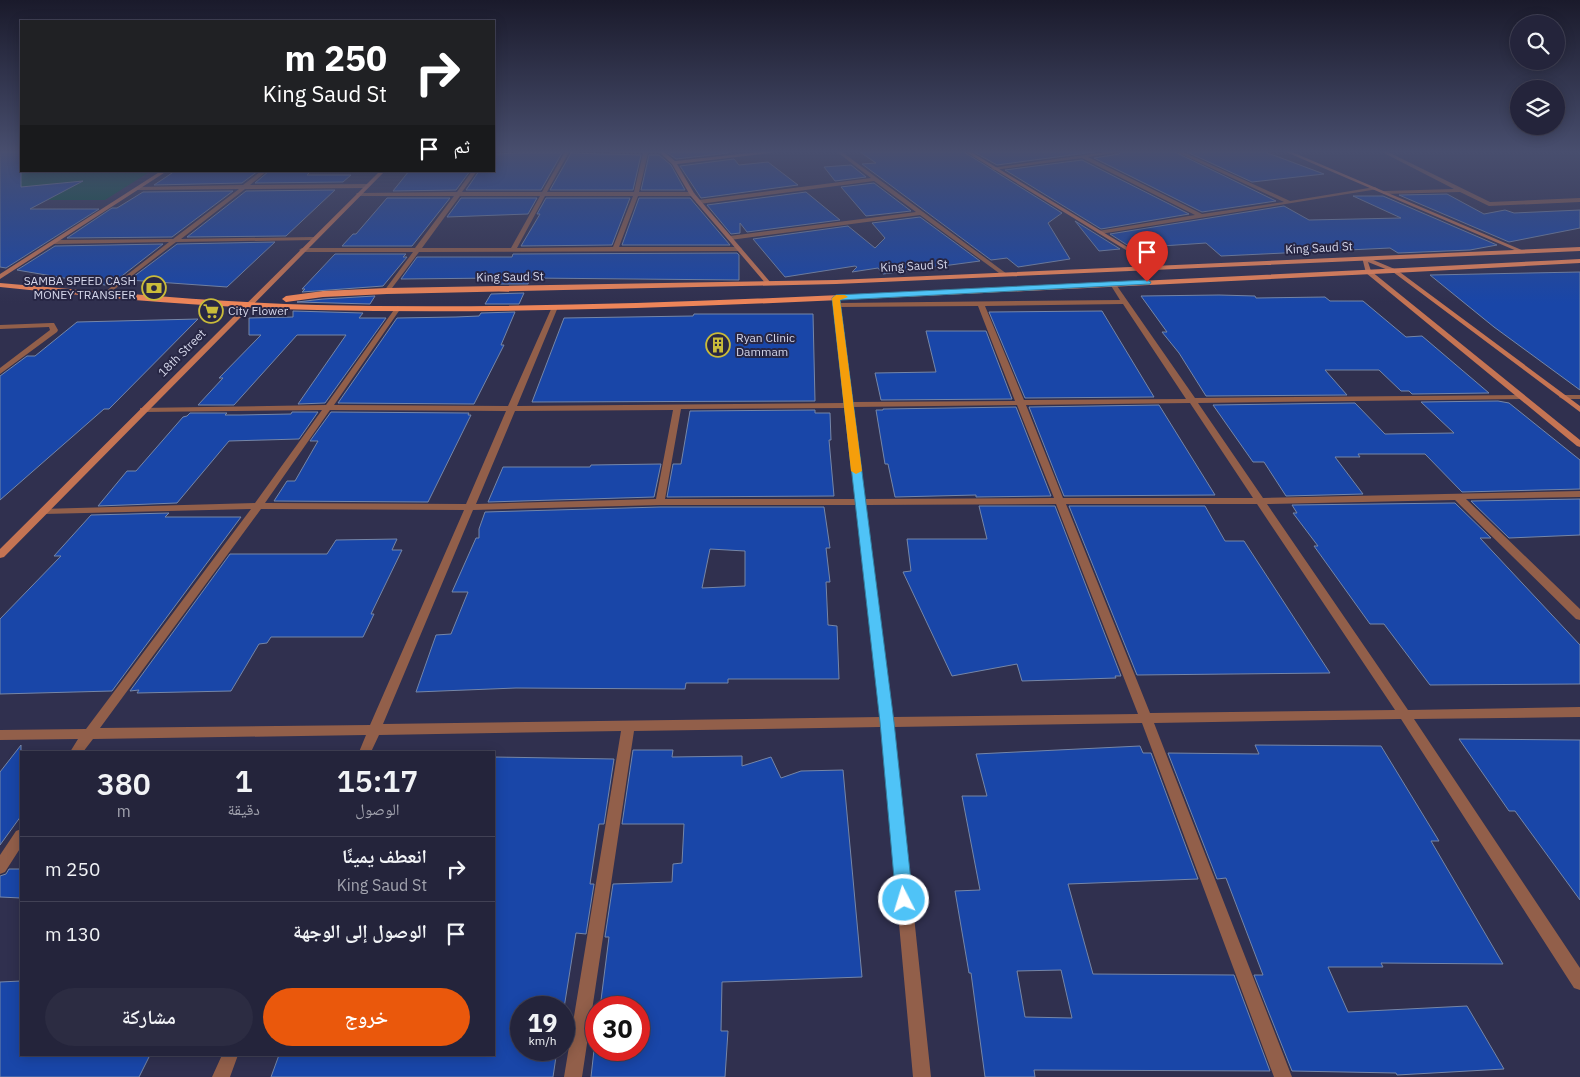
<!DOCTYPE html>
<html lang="ar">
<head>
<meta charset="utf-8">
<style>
	body { margin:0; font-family:"IBM Plex Sans","Noto Naskh Arabic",sans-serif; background:#2c2c42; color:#f1f3f6; direction:rtl; height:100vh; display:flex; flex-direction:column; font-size:19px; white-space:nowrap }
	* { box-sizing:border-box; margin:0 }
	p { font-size:16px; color:#a3a4af }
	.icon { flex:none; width:28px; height:28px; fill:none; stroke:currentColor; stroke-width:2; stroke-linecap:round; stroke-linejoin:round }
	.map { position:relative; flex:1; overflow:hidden; direction:ltr }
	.details { position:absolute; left:20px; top:751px; width:475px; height:305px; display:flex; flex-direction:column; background:#24243b; border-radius:0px; box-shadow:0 2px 12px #0003,0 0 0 1px #414155; direction:rtl }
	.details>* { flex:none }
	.hud { position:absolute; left:20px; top:20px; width:475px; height:152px; border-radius:0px; box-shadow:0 2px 12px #0003,0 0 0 1px #414155; direction:rtl; background:#202124; color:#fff; overflow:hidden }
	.buttons { position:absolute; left:1510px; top:15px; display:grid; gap:10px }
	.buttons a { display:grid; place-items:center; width:55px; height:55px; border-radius:50%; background:#24243b; box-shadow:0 2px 12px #0003,0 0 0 1px #414155; font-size:25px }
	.speed { position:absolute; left:510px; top:996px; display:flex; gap:10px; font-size:25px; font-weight:700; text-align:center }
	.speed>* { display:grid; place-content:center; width:65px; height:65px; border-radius:50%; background:#24243b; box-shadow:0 2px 12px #0003,0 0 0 1px #414155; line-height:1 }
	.speed small { font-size:12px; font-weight:400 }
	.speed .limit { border:8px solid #d22; background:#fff; color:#111 }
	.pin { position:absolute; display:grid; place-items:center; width:42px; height:42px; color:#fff; margin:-51px -21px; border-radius:50% 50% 50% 0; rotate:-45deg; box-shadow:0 0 5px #0007 }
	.pin .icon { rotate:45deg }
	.me { position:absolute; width:55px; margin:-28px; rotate:355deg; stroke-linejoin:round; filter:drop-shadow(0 0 4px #0008) }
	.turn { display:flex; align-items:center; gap:18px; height:105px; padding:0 25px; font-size:22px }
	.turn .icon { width:65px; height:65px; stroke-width:2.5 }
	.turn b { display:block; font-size:35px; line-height:42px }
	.then { display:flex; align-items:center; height:48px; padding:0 25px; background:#0003; gap:10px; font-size:19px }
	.eta { display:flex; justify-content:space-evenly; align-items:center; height:85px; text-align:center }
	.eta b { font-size:30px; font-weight:600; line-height:35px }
	.cta { display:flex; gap:10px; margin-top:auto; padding:10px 25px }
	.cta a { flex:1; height:58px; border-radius:30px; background:#ea580c; color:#fff; font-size:20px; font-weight:600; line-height:58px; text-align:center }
	.cta a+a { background:#2c2c42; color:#f1f3f6 }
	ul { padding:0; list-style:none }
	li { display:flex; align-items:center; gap:15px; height:65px; padding:0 25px; border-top:1px solid #414155 }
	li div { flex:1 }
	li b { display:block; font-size:19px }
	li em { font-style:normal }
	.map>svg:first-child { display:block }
	.green { fill:#005337 }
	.building { fill:#1946a8; stroke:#7586a8; fill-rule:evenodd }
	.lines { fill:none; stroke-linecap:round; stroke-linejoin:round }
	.street { fill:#925f4a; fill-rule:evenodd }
	.secondary { fill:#c57453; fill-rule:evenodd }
	.primary { fill:#ed8559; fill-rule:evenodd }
	.route { fill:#4fc3f7; stroke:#337fa1 }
	.slow { fill:#f59e0b }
	.labels { text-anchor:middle; stroke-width:4; stroke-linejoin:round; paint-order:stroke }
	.far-street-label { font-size:12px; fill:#d4d6ea; stroke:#272644 }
	.far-poi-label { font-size:12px; fill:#d4d6ea; stroke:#272644; text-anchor:start }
</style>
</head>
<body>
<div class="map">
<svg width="1580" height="1077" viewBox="0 0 1580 1077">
	<rect width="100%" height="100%" fill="#30304f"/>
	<path class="green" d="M0 152H21V171H151L105 200H0Z"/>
	<path class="building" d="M0 152H21V187L83 181 30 209H99L6 268 0 267Z
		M675 152H728L729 153 676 159 668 153Z
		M860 152H964L1062 213 1048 223 1070 259 1018 267 1007 258 991 260 862 164 876 163Z
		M974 152H1094L997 165Z
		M1121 152H1175L1276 201 1202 212 1094 158 1119 154Z
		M1187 152H1265L1324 174 1252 182Z
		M520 153H562L541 190H466L479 171H494V154Z
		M571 153 641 155 633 190H550Z
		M649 155H659L671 165 685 190H641Z
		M734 159 739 165 768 162 798 185 701 198 680 166Z
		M1082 160 1189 214 1101 229 1005 170Z
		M851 165 866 177 835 181 824 167Z
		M175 171H258L242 183 154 185Z
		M269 171H311L307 175H351L343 182 255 183Z
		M409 171H470L456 190 393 191Z
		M874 183 911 211 866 216 841 187Z
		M335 190 286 236 187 237 246 191Z
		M233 191 172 237 67 238 112 208H117L143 192Z
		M806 192 840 220 747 232 740 223V233L731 234 707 205Z
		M1447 194 1484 214 1505 210 1514 213 1580 210V228L1509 242 1399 195Z
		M1353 196H1383L1497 245 1470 250 1398 253 1390 248 1221 256 1206 243 1132 248 1110 234 1284 206 1309 220 1401 218Z
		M387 198H450L412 246H342L353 234H356Z
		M461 198H537L528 214 447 217Z
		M546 198H630L612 245 521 246 540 214H537Z
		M639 198H690L730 245H622Z
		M920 217 980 261 883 274 878 268 852 272 857 267 855 266 785 277 753 239 848 226 875 248 885 238 872 223Z
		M1075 221 1120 249 1099 251Z
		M275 242 227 287 129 280 177 244Z
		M163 244 118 279 105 285 17 270 55 246Z
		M737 253 739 255V280L530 278 528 284H496L500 278 401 279 417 257H512L513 254Z
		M335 254H406L403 257H407L383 286 302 292 305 289H302Z
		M1580 272V390L1494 327 1430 275Z
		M524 293 519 304H485L491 294Z
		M1219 295 1255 296 1256 298 1325 297 1330 301H1363L1406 337 1422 336 1489 393 1412 394 1409 391H1401L1379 370H1325L1347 395 1206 396 1179 353 1162 332H1167L1141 296Z
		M375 296 370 304 297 302 323 299Z
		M293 311 363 313 359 318H386L325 403 298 404 346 335H297L234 405H198L223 378H219L261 335H249V318L293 317Z
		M1102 311 1154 397 1025 398 989 312Z
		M515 312 501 345H504L474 404 338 403 397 318 456 317 479 316 481 313Z
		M694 314H813L815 401 532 402 564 318 693 316Z
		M198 319 109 409H104L0 500V376L27 356H35L77 322Z
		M926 331H986L1012 399 881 400 875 373 936 372Z
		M1498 401 1509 403 1580 460V489L1462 492 1425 454H1358L1360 457H1335L1363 494 1286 496 1264 462H1253L1213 405 1355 403 1385 434 1454 433 1421 402Z
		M1159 405 1215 495 1064 496 1029 407Z
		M1016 407 1051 496 976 497V495L895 497 888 464H885L876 410H883V409Z
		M815 410V413H830L831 440H829L834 496 667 497 673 464H681L690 411Z
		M292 412H318L299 439 229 441 177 503 98 506 127 471H136L183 417 187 416 190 413H227L225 415H240L291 414Z
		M331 412 469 413 468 415H471L428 502 274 501 287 481H295L318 441H310Z
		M661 464 654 497 488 502 503 467H590L591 465Z
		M1580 499V535L1509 538 1471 501Z
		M1455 503 1491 538H1480L1580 645V684L1430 685 1384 624H1370L1314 546H1318L1293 513H1297L1292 505Z
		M979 506H1055L1121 676H1115L1116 678 1022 681 1017 664 952 676 903 572 911 571 907 539H987Z
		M1069 506H1205L1225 541H1244L1330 673 1137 675Z
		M660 507H824L830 548H826L830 582H826L828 625 837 626 839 679H728V683H686L685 689 516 688 416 692 436 635 451 634 468 592H452L476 538H479V529L485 512ZM710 549 745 551V586L702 588Z
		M169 513 165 517H241L112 691 0 694V619L61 556H54L91 515Z
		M397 539 392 550H402L371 614H374L363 637H271L267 643 259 644 231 691 137 693 139 690 130 691 230 554H327L336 540Z
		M1459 739 1580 740V900L1515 811H1509Z
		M21 745V816L0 845V772Z
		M1255 745 1381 746 1439 841H1431L1503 964 1381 963 1383 967H1328L1348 1012 1467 1006 1504 1069 1397 1075 1396 1073 1292 1071 1254 975H1263L1226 878 1217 879 1168 753 1259 754Z
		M1140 746 1143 753H1151L1198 879 1068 884 1093 974 1234 975 1270 1071 1034 1070 1035 1077H985L971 973H969L955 891 980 890 962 796H987L976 754ZM1061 970 1072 1018 1025 1017 1017 971Z
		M633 750H673L672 757 742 756V766L771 757 781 778 801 771 843 770 862 977 722 982 721 1031H728L725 1077H591L594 1050H639V1008H600L609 937H605L613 884 672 882 673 864 682 863 684 824H622Z
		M494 757 614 759 604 824H599L590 884H594L586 934 576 933 564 1008H521V1050H557L553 1077H271L279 1055H494Z
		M9 869H21V898L0 897V876L6 874Z
		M21 981V1055H150L139 1077H0V982Z"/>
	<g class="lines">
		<path class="street" d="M565 152H569L547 192H634L643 153H612L610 152H664L662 153H648L639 192H692L695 194 692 196H638L619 247H739L742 249 739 251 419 252 389 292 387 293 384 291 413 252H302L299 250 302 248H415L454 196H359L356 194 357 193 457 192 472 171H477L462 192H542ZM460 196H540L511 248H422ZM545 196H633L613 247 517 248Z
			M837 152H842L1007 274V276H1003L920 215 730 240 727 238 730 236 916 212 874 181 699 204 696 202 699 200 871 178Z
			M1107 152H1119L1088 157 1202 214 1284 202 1177 152H1183L1290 201 1375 187 1378 189 1100 234 1097 232 1098 231 1195 215 1082 158 994 170 991 168Z
			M1382 152H1388L1490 202 1580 198V202L1489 206 1460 192 1383 194V192L1385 191 1454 189Z
			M261 171H267L250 185 367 184 370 186 367 188 245 189 181 239 313 237 315 238V240L176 242 103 298 100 296 101 295 169 242 55 244 52 242 55 240 173 239 239 189 138 190 136 189V187L243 185Z
			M1113 282 1115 283 1195 398 1522 395 1526 397 1522 399 1198 403 1263 498 1580 491V497L1466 499 1580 609V620L1576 619 1455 500 1267 504 1408 710 1580 707V717L1414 719 1580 968V990L1574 988 1401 719 1154 723 1292 1077H1274L1142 723 894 727 931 1077H913L881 727 634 731 582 1077H564L621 731 379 735 371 752H359L366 735 93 739 83 752H70L78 739 0 740V730L86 729 251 509 44 514 39 511 41 509 255 503 322 410 143 412H140V408L326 405 396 307 398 306 401 308 334 405 508 406 552 307 555 305 558 307 517 406 844 403 833 305 834 297H838L840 303 1120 300 1110 284ZM1123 304 1186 399 1024 400 985 306ZM978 306 1015 401 853 402 841 307ZM1190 403 1253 498H1063L1026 405ZM1017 405 1054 498 865 499 853 407ZM845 408 855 499H665L681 409ZM330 410 506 411 466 504 265 503ZM673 410 656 499 476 504 515 411ZM1056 504 1138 714 893 717 866 505ZM1066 504H1257L1395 710 1150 713ZM660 505H856L880 717 383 724 473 510ZM261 509 464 510 370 725 100 728Z
			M51 323H54L58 330 57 332 0 374V368L50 330 49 327 0 329V325Z
			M1560 395H1580V399H1563L1559 397Z
			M21 829V847L5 872 0 874V855L16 831Z
			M222 1055H238L230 1077H212Z"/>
		<path class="secondary" d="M659 152H664L675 161 759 152H773L771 153 677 164 694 193 771 283V285H767L690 195 672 164Z
			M966 152H971L1162 268 1157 269Z
			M1286 152H1292L1524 251 1519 252Z
			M161 171H167L0 279V274Z
			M380 171H385L4 557 0 558V549Z
			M1362 257H1366L1397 270 1580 406V412L1393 272 1368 262 1371 271 1580 440V447L1577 446 1366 273Z"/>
		<path class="primary" d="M1580 247V251L836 284 387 294 323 297 286 302 282 299 286 296 323 291 387 288 836 280Z
			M1580 259V263C1382 274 1183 283 984 293 762 304 540 315 317 310 211 308 106 298 0 287V283C106 292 211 302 317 305 540 310 762 299 984 288 1183 279 1382 269 1580 259Z"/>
	</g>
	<linearGradient id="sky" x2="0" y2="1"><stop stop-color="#1a1a2b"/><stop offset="0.5" stop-color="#484e6e"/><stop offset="1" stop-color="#484e6e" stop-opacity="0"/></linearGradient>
	<rect width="1580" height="303" fill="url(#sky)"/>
	<path class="route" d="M1147 280 1151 282 1150 284 840 300 894 722 913 900 910 905 904 907 898 905 896 900 880 722 832 298 836 295Z"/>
	<path class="slow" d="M836 295H845L848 297 840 300 862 471 856 474 851 471 832 298Z"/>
	<defs>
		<g id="bank-ring" transform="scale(1.25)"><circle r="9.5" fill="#272644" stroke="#c9bb3a" stroke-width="1.5"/><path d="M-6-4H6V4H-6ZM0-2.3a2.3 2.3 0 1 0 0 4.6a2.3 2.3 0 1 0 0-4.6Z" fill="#c9bb3a"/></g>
		<g id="supermarket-ring" transform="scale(1.25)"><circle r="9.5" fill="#272644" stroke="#c9bb3a" stroke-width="1.5"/><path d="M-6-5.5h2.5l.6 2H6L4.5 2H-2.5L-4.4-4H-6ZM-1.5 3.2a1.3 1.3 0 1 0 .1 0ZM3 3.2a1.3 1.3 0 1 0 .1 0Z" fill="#c9bb3a"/></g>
		<g id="building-ring" transform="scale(1.25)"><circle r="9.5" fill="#272644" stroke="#c9bb3a" stroke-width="1.5"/><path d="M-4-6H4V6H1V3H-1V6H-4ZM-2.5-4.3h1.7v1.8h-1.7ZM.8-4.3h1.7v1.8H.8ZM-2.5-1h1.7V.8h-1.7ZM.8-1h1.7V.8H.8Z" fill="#c9bb3a"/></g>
	</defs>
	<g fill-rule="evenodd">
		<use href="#bank-ring" x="154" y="288"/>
		<use href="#supermarket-ring" x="211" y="311"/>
		<use href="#building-ring" x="718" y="345"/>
	</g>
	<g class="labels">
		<g class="far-street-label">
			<text transform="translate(1319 248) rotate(-3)" y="4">King Saud St</text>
			<text transform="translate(914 266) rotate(-3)" y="4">King Saud St</text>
			<text transform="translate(510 277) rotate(-1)" y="4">King Saud St</text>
			<text transform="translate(182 353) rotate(-45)" y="4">18th Street</text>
		</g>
		<g class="far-poi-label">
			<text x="136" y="285" text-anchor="end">SAMBA SPEED CASH<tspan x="136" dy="14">MONEY TRANSFER</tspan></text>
			<text x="228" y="315">City Flower</text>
			<text x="736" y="342">Ryan Clinic<tspan x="736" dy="14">Dammam</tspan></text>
		</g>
	</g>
</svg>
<div class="buttons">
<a><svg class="icon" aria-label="search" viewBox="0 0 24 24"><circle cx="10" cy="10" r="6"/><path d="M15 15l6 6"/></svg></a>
<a><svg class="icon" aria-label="layers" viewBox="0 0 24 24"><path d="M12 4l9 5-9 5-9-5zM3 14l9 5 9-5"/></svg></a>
</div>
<div class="speed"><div>19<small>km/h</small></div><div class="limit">30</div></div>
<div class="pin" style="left:1147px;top:282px;background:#d93025"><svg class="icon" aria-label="arrive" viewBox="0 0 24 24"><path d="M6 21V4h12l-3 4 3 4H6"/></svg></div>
<svg class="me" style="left:904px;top:900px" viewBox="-20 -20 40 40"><circle r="17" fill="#4fc3f7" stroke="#fff" stroke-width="3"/><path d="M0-11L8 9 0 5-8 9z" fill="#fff"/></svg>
<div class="hud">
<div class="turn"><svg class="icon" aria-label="right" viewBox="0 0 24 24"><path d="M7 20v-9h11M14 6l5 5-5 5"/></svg><div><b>250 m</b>King Saud St</div></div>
<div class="then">ثم<svg class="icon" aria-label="arrive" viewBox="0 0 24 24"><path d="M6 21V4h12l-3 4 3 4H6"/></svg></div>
</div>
<section class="details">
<div class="eta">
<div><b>15:17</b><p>الوصول</p></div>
<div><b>1</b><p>دقيقة</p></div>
<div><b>380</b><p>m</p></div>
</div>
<ul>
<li><svg class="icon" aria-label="right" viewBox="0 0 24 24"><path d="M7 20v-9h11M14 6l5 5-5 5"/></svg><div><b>انعطف يمينًا</b><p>King Saud St</p></div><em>250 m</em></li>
<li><svg class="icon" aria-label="arrive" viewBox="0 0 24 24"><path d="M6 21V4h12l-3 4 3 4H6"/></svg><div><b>الوصول إلى الوجهة</b></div><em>130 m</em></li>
</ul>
<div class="cta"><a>خروج</a><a>مشاركة</a></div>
</section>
</div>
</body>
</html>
